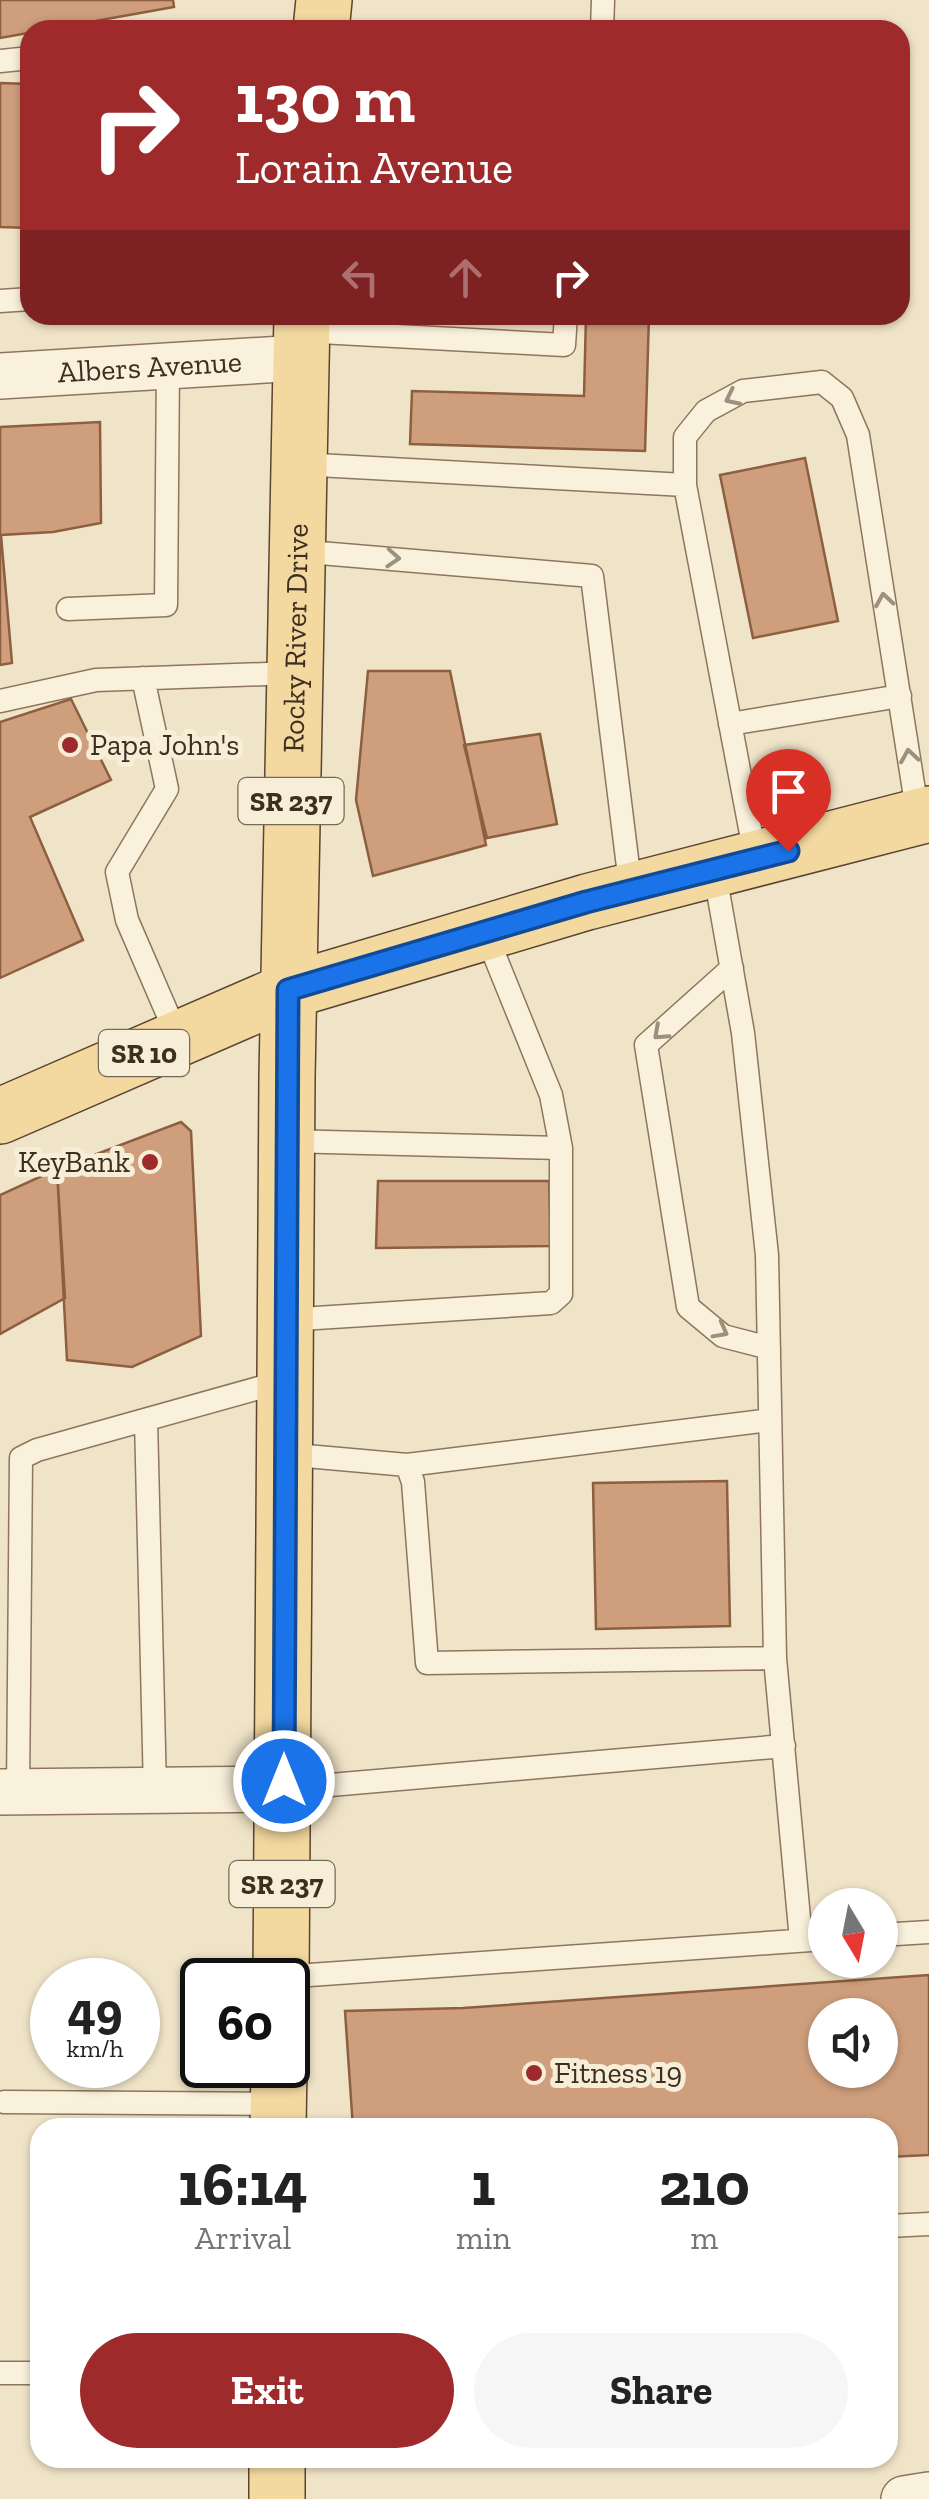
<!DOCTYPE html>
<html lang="en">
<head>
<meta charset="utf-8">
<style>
	body { margin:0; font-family:"Zilla Slab",serif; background:#f6f6f6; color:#222; height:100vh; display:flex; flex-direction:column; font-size:38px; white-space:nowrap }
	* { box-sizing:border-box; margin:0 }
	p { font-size:32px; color:#767676 }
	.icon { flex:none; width:55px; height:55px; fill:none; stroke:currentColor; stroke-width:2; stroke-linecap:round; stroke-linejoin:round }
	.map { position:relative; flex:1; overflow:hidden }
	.drawer { position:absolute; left:30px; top:2118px; width:868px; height:350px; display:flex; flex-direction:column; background:#fff; border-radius:30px; box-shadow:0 2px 8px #0004 }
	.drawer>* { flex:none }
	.hud { position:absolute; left:20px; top:20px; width:890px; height:305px; border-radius:30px; box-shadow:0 2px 8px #0004; background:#9e2a2b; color:#fff; overflow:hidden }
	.needle { width:65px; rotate:170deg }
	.controls { position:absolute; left:808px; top:1888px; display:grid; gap:20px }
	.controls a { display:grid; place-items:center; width:90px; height:90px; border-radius:50%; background:#fff; box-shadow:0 2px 8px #0004; font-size:50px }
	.speed { position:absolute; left:30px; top:1958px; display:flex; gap:20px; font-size:50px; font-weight:700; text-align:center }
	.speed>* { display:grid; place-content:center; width:130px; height:130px; border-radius:50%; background:#fff; box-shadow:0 2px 8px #0004; line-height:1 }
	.speed small { font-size:25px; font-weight:400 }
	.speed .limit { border:5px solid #111; border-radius:15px; background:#fff; color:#111 }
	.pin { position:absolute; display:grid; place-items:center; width:85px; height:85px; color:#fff; margin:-102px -42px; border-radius:50% 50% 50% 0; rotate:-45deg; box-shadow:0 0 10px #0007 }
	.pin .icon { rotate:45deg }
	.me { position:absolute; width:110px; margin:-55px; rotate:0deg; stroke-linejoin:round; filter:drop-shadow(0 0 8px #0008) }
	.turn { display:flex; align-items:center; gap:35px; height:210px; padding:0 50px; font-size:45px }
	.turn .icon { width:130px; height:130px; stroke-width:2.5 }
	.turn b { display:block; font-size:70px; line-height:85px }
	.lanes { display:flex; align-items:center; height:95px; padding:0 50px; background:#0003; justify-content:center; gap:50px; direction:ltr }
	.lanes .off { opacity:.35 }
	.eta { display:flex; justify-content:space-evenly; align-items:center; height:170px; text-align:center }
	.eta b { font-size:60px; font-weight:800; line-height:70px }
	.cta { display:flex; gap:20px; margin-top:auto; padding:20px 50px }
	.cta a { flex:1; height:115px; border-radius:60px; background:#9e2a2b; color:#fff; font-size:40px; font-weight:800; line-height:115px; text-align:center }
	.cta a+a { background:#f6f6f6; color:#222 }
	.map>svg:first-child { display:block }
	.building { fill:#cf9f7d; stroke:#8d5f41; stroke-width:2.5; fill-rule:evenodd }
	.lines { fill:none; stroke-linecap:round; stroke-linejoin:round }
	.service-casing { stroke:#8d765c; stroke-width:25 }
	.minor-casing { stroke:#8d765c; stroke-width:48 }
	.primary-casing { stroke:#5b4430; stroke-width:58 }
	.service { stroke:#faf1dc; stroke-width:22 }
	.minor { stroke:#faf1dc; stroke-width:45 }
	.primary { stroke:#f3d9a0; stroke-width:55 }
	.oneway { stroke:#9c907e }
	.route-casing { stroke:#114b97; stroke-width:25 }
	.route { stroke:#1a73e8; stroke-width:18 }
	.poi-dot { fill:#9e2a2b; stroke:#f7eed8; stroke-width:4 }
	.labels { text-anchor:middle; stroke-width:10; stroke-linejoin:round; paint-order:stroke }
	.shield { fill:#f7eed8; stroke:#756857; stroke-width:2.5 }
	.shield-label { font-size:28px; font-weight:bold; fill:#3d2e20 }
	.street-label { font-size:30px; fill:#3d2e20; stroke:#f7eed8 }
	.poi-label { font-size:30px; fill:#3d2e20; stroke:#f7eed8; text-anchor:start }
</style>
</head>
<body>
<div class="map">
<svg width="929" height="2499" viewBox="0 0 929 2499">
	<rect width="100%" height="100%" fill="#f0e4c8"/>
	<path class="building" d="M0 0H173L174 7 0 38Z
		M0 83 30 84V228L0 227Z
		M586 315H649L645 451 410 444 412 391 584 396Z
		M100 422 101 523 53 532 1 535 12 663 0 665V427Z
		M805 458 838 621 753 638 720 475Z
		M368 671H450L486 845 373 876 356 800Z
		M71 699 111 780 30 817 83 940 0 978V722Z
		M540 734 557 824 487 838 464 745Z
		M181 1122 191 1131 201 1336 132 1367 67 1360 57 1169Z
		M57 1169 65 1298 0 1334V1195Z
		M378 1181H549L551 1246 376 1248Z
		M727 1481 730 1626 596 1629 593 1483Z
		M929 1975V2155L888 2157V2128H353L345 2011 463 2008ZM825 2015H880V2070H825Z"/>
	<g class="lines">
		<g class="service-casing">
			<path id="service" d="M602 30 603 0
				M0 61 30 58
				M0 301 30 299
				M301 331 564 345 566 315
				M299 464 685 485
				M296 551 592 576 631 891
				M68 609 166 605 168 366
				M143 678 167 789 117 872 127 920 178 1038
				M0 701 96 680 294 673
				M730 724 900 696
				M756 860 685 485V437L706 411 743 391 822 382 842 398 858 435 918 816
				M714 869 743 1033 767 1255 775 1658 801 1940
				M732 968 646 1045 688 1307 723 1336 769 1348
				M287 1141 561 1148
				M285 1320 551 1303 561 1294V1148L551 1095 485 932
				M146 1420 155 1790
				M284 1454 407 1465 413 1482 427 1663 775 1658
				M407 1465 770 1420
				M284 1789 784 1746
				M18 1792 21 1458 37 1450 284 1381
				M880 1935 929 1932
				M281 1977 825 1939
				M4 2102 278 2104
				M888 2226 929 2224
				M1 2373H40"/>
		</g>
		<g class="minor-casing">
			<g id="minor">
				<path id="s1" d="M0 376 299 358"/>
				<path d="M0 1792 284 1789"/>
				<path d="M904 2499 929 2495"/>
			</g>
		</g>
		<g class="primary-casing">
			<g id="primary">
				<path d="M321 30 324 0"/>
				<path d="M0 1116 288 991 587 902 929 814"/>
				<path id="s2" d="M281 1980 287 1077 302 315"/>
				<path d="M278 2128 279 2065"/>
				<path d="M277 2499V2458"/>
			</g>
		</g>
		<use href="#service" class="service"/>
		<use href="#minor" class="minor"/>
		<use href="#primary" class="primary"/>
	</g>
	<defs><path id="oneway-chevron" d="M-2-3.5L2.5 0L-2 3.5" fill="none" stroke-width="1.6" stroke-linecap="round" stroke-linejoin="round" transform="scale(2.5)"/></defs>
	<g class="oneway">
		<use href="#oneway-chevron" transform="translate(732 398) rotate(154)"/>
		<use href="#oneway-chevron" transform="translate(393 558) rotate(4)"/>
		<use href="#oneway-chevron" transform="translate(884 600) rotate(-99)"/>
		<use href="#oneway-chevron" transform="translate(909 756) rotate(-99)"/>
		<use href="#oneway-chevron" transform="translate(660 1033) rotate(138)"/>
		<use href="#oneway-chevron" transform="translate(721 1331) rotate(28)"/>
	</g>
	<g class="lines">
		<g class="route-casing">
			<path id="route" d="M284 1781 288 990 586 902 788 851"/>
		</g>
		<use href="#route" class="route"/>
	</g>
	<g class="poi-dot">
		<circle cx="70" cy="745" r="10"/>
		<circle cx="150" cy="1162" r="10"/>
		<circle cx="534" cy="2073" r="10"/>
	</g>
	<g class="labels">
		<g class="shield">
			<rect x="238.5" y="778" width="105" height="46" rx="8"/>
			<rect x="99" y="1030" width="90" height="46" rx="8"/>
			<rect x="229.5" y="1861" width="105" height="46" rx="8"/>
		</g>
		<g class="shield-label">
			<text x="291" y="811">SR 237</text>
			<text x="144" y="1063">SR 10</text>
			<text x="282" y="1894">SR 237</text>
		</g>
		<g class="street-label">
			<text dy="10" stroke="none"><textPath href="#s1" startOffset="150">Albers Avenue</textPath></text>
			<text dy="10" stroke="none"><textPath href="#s2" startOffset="1342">Rocky River Drive</textPath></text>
		</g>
		<g class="poi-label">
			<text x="90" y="755">Papa John's</text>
			<text x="130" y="1172" text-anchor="end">KeyBank</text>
			<text x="554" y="2083">Fitness 19</text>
		</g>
	</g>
</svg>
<div class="controls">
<a><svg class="needle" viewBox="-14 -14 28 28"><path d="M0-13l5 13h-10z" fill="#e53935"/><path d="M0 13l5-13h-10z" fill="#767676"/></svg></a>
<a><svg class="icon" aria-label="sound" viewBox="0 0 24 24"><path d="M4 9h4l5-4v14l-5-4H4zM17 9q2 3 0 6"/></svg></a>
</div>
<div class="speed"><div>49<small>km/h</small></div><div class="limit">60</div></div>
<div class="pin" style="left:788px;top:851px;background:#d93025"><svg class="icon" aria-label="arrive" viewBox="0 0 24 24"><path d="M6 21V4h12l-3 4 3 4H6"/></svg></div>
<svg class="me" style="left:284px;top:1781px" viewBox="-20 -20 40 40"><circle r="17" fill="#1a73e8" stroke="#fff" stroke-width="3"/><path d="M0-11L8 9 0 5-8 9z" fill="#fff"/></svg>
<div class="hud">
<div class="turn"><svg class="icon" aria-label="right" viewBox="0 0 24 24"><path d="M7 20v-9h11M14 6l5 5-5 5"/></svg><div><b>130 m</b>Lorain Avenue</div></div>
<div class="lanes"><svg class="icon off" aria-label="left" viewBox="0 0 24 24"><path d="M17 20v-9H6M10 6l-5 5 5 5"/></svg><svg class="icon off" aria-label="ahead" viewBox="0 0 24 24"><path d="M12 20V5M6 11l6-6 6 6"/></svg><svg class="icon" aria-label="right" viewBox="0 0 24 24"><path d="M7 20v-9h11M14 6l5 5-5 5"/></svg></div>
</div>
<section class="drawer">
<div class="eta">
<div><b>16:14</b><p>Arrival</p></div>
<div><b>1</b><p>min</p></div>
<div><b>210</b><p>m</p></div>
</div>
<div class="cta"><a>Exit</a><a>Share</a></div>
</section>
</div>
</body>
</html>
